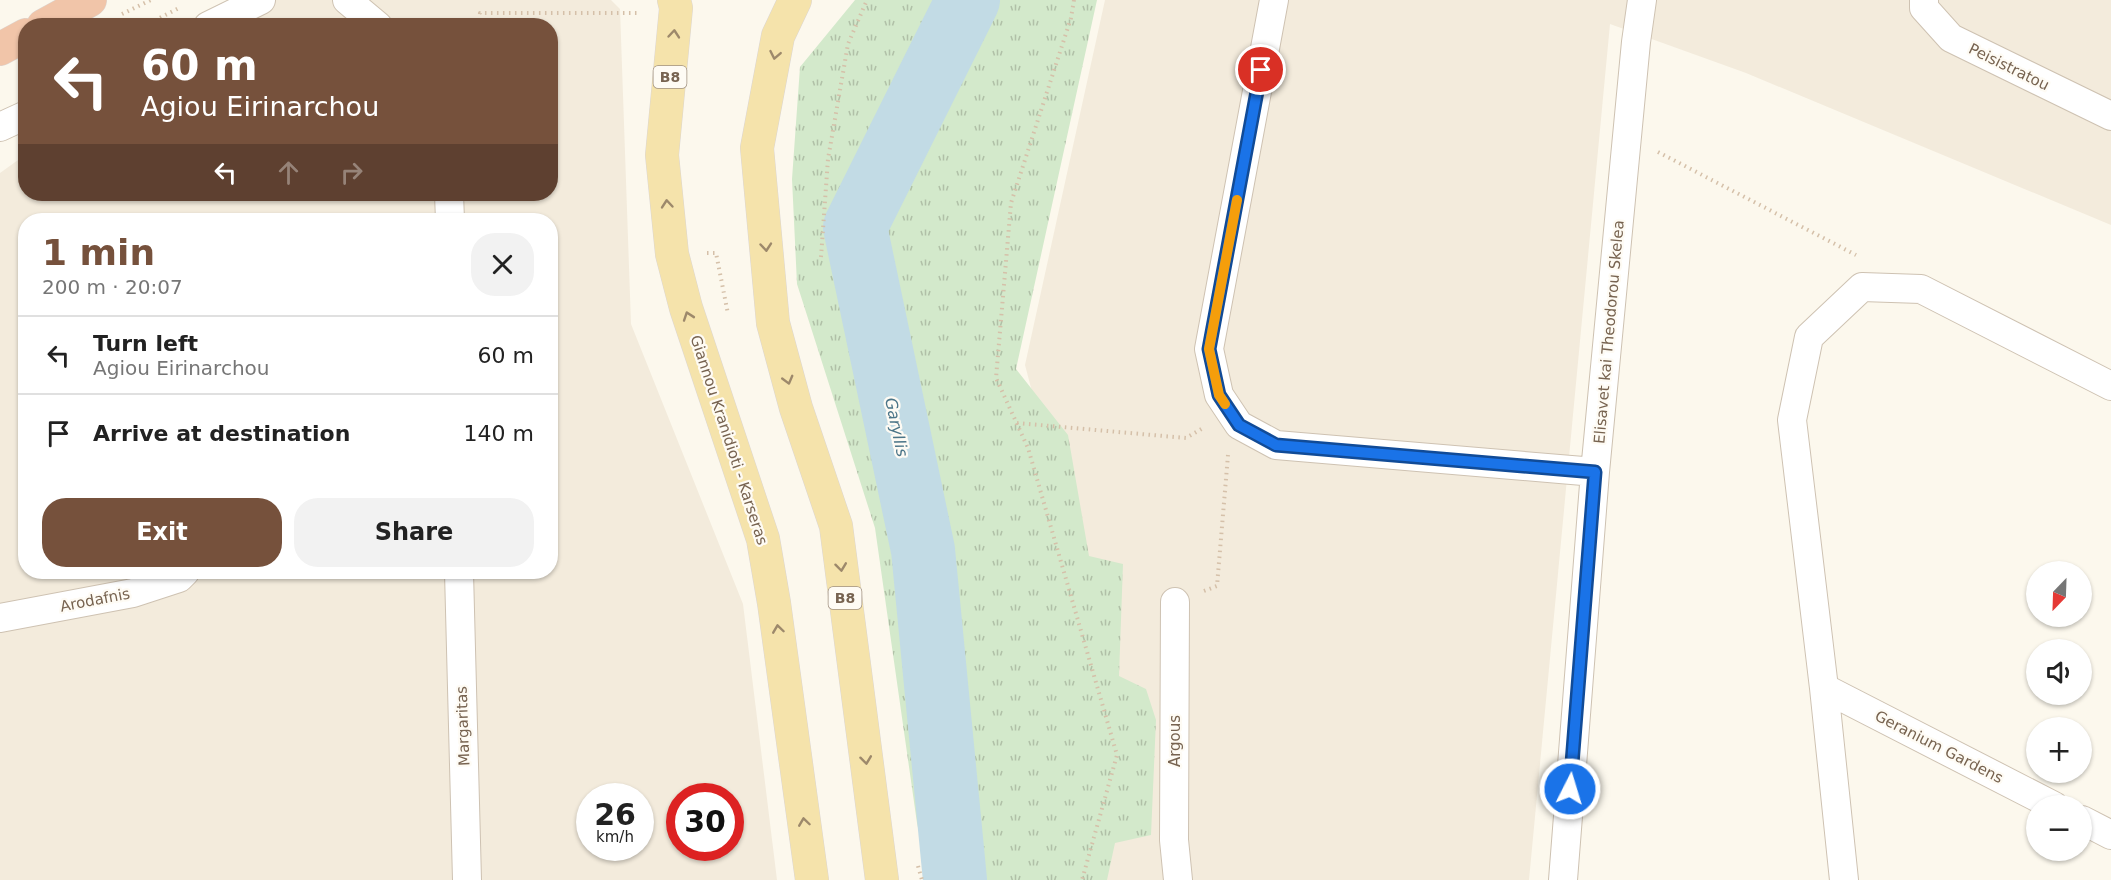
<!DOCTYPE html>
<html lang="en">
<head>
<meta charset="utf-8">
<style>
	body { margin:0; font-family:"DejaVu Sans",sans-serif; background:#f2f2f2; color:#222; height:100vh; display:flex; flex-direction:column; font-size:22px; white-space:nowrap }
	* { box-sizing:border-box; margin:0 }
	p { font-size:20px; color:#767676 }
	.icon { flex:none; width:33px; height:33px; fill:none; stroke:currentColor; stroke-width:2; stroke-linecap:round; stroke-linejoin:round }
	.map { position:relative; flex:1; overflow:hidden }
	.details { position:absolute; left:18px; top:213px; width:540px; height:366px; display:flex; flex-direction:column; background:#fff; border-radius:24px; box-shadow:0 2px 4px #0004 }
	.details>* { flex:none }
	.banner { position:absolute; left:18px; top:18px; width:540px; height:183px; border-radius:24px; box-shadow:0 2px 4px #0004; background:#76513c; color:#fff; overflow:hidden }
	.needle { width:39px; rotate:203deg }
	.tools { position:absolute; left:2026px; top:561px; display:grid; gap:12px }
	.tools a { display:grid; place-items:center; width:66px; height:66px; border-radius:50%; background:#fff; box-shadow:0 2px 4px #0004; font-size:30px }
	.speed { position:absolute; left:576px; top:783px; display:flex; gap:12px; font-size:30px; font-weight:700; text-align:center }
	.speed>* { display:grid; place-content:center; width:78px; height:78px; border-radius:50%; background:#fff; box-shadow:0 2px 4px #0004; line-height:1 }
	.speed small { font-size:15px; font-weight:400 }
	.speed .limit { border:9px solid #d22; background:#fff; color:#111 }
	.pin { position:absolute; display:grid; place-items:center; width:51px; height:51px; color:#fff; margin:-26px; border:3px solid #fff; border-radius:50%; box-shadow:0 2px 6px #0007 }
	.me { position:absolute; width:66px; margin:-33px; rotate:5deg; stroke-linejoin:round; filter:drop-shadow(0 0 4px #0008) }
	.turn { display:flex; align-items:center; gap:21px; height:126px; padding:0 24px; font-size:27px }
	.turn .icon { width:78px; height:78px; stroke-width:2.5 }
	.turn b { display:block; font-size:42px; line-height:51px }
	.lanes { display:flex; align-items:center; height:57px; padding:0 24px; background:#0003; justify-content:center; gap:30px; direction:ltr }
	.lanes .off { opacity:.35 }
	.round { display:grid; place-items:center; flex:none; width:63px; height:63px; border-radius:24px; background:#f2f2f2 }
	.summary { display:flex; align-items:center; justify-content:space-between; height:102px; padding:0 24px }
	h1 { font-size:36px; font-weight:600; line-height:45px; color:#76513c }
	.primary-button { display:flex; gap:12px; margin-top:auto; padding:12px 24px }
	.primary-button a { flex:1; height:69px; border-radius:24px; background:#76513c; color:#fff; font-size:24px; font-weight:600; line-height:69px; text-align:center }
	.primary-button a+a { background:#f2f2f2; color:#222 }
	ul { padding:0; list-style:none }
	li { display:flex; align-items:center; gap:18px; height:78px; padding:0 24px; border-top:2px solid #e0e0e0 }
	li div { flex:1 }
	li b { display:block; font-size:22px }
	li em { font-style:normal }
	.map>svg:first-child { display:block }
	.residential { fill:#f3ebdc; fill-rule:evenodd }
	.grass { fill:url(#grass-tufts) }
	.lines { fill:none; stroke-linecap:round; stroke-linejoin:round }
	.river { stroke:#c2dbe5; stroke-width:64 }
	.street-casing { stroke:#cec2b2; stroke-width:30 }
	.primary-casing { stroke:#dcd6d2; stroke-width:34 }
	.highway-casing { stroke:#dcd6d2; stroke-width:34 }
	.path { stroke:#d5c0a9; stroke-width:4; stroke-dasharray:1.5 4.5; stroke-linecap:butt }
	.street { stroke:#fff; stroke-width:28 }
	.primary { stroke:#f5e3ab; stroke-width:33 }
	.highway { stroke:#f1c5a9; stroke-width:33 }
	.oneway { stroke:#9d896b }
	.route-casing { stroke:#114b97; stroke-width:15 }
	.route { stroke:#1a73e8; stroke-width:10 }
	.slow { stroke:#f59e0b; stroke-width:10 }
	.labels { text-anchor:middle; stroke-width:4.5; stroke-linejoin:round; paint-order:stroke }
	.shield { fill:#fefbf4; stroke:#a09181; stroke-width:1.5 }
	.shield-label { font-size:14px; font-weight:bold; fill:#776350 }
	.street-label { font-size:15px; fill:#776350; stroke:#fefbf4 }
	.water-label { font-size:16px; font-style:italic; fill:#4b7588; stroke:#fefbf4 }
</style>
</head>
<body>
<div class="map">
<svg width="2111" height="880" viewBox="0 0 2111 880">
	<defs>
		<pattern id="grass-tufts" width="24" height="20" patternUnits="userSpaceOnUse" patternTransform="scale(1.5)"><rect width="24" height="20" fill="#d3e9cb"/><path d="M3 7l-1-3M5 7V3M7 7l1-3M15 17l-1-3M17 17v-4M19 17l1-3" fill="none" stroke="#b0c0a7"/></pattern>
	</defs>
	<rect width="100%" height="100%" fill="#fcf8ed"/>
	<path class="residential" d="M242 0H611L620 9 631 324 743 604 777 880H0V173L25 155 26 194H550V26L206 25ZM26 220H550V572H26ZM590 796H640V848H590ZM680 796H730V848H680Z
		M1105 0H2111V225L1746 73 1610 24 1529 880H1098L1128 756 1025 365Z"/>
	<path class="grass" d="M855 0H1097L1016 369 1068 435 1089 556 1123 564 1119 676 1146 689 1156 720 1151 835 1115 843 1107 880H929L917 823 875 528 797 284 792 179 800 67Z"/>
	<g class="lines">
		<path class="river" d="M955 880 923 550 855 227 968 0"/>
		<g class="street-casing">
			<path id="street" d="M347 0 378 26
				M1274 0 1209 349 1219 395 1239 425 1276 445 1595 472
				M1924 0V8L1951 38 2111 116
				M208 26 261 0
				M0 127 26 115
				M449 194 450 220
				M459 572 467 880
				M1175 602 1174 840 1178 880
				M0 618 133 593 179 578 185 572
				M1824 688 2054 806
				M2082 820 2111 835
				M1563 880 1595 472 1636 42 1642 0
				M1844 880 1824 688 1792 420 1809 337 1862 287 1921 289 2111 386"/>
		</g>
		<g class="primary-casing">
			<path id="primary" d="M674 0 676 8 662 155 672 254 686 308 763 539 774 603 812 880
				M795 0 778 36 757 148 773 323 796 408 836 526 882 880"/>
		</g>
		<g class="highway-casing">
			<path id="highway" d="M43 26 90 0
				M0 49 26 35"/>
		</g>
		<path class="path" d="M1074 0 1071 18 1011 203 996 378 1028 448 1117 755 1082 880
			M122 14 151 0
			M144 26 181 7
			M479 26 480 13H640
			M1658 152 1856 255
			M707 253H716L728 314
			M821 257 828 159 848 44 867 0
			M1017 423 1186 438 1203 428
			M1204 591 1217 586 1228 455
			M918 866 922 880"/>
		<use href="#street" class="street"/>
		<use href="#primary" class="primary"/>
		<use href="#highway" class="highway"/>
	</g>
	<defs><path id="oneway-chevron" d="M-2-3.5L2.5 0L-2 3.5" fill="none" stroke-width="1.6" stroke-linecap="round" stroke-linejoin="round" transform="scale(1.5)"/></defs>
	<g class="oneway">
		<use href="#oneway-chevron" transform="translate(674 34) rotate(-85)"/>
		<use href="#oneway-chevron" transform="translate(775 55) rotate(101)"/>
		<use href="#oneway-chevron" transform="translate(667 204) rotate(-95)"/>
		<use href="#oneway-chevron" transform="translate(766 247) rotate(85)"/>
		<use href="#oneway-chevron" transform="translate(688 316) rotate(-109)"/>
		<use href="#oneway-chevron" transform="translate(788 380) rotate(75)"/>
		<use href="#oneway-chevron" transform="translate(841 567) rotate(83)"/>
		<use href="#oneway-chevron" transform="translate(778 629) rotate(-98)"/>
		<use href="#oneway-chevron" transform="translate(866 760) rotate(83)"/>
		<use href="#oneway-chevron" transform="translate(804 822) rotate(-98)"/>
	</g>
	<g class="lines">
		<g class="route-casing">
			<path id="route" d="M1261 70 1209 349 1219 395 1239 425 1276 445 1595 472 1570 789"/>
		</g>
		<use href="#route" class="route"/>
		<path class="slow" d="M1225 404 1219 395 1209 349 1237 200"/>
	</g>
	<g class="labels">
		<g class="shield">
			<rect x="653.5" y="66" width="33" height="22" rx="4.5"/>
			<rect x="828.5" y="587" width="33" height="22" rx="4.5"/>
		</g>
		<g class="shield-label">
			<text x="670" y="82">B8</text>
			<text x="845" y="603">B8</text>
		</g>
		<g class="street-label">
			<text transform="translate(2009 67) rotate(26)" y="5">Peisistratou</text>
			<text transform="translate(1609 332) rotate(-85)" y="5">Elisavet kai Theodorou Skelea</text>
			<text transform="translate(729 440) rotate(72)" y="5">Giannou Kranidioti - Karseras</text>
			<text transform="translate(95 600) rotate(-11)" y="5">Arodafnis</text>
			<text transform="translate(463 726) rotate(-92)" y="5">Margaritas</text>
			<text transform="translate(1175 741) rotate(-90)" y="5">Argous</text>
			<text transform="translate(1939 747) rotate(27)" y="5">Geranium Gardens</text>
		</g>
		<g class="water-label">
			<text transform="translate(897 427) rotate(78)" y="6">Garyllis</text>
		</g>
	</g>
</svg>
<div class="tools">
<a><svg class="needle" viewBox="-14 -14 28 28"><path d="M0-13l5 13h-10z" fill="#e53935"/><path d="M0 13l5-13h-10z" fill="#767676"/></svg></a>
<a><svg class="icon" aria-label="sound" viewBox="0 0 24 24"><path d="M4 9h4l5-4v14l-5-4H4zM17 9q2 3 0 6"/></svg></a>
<a>+</a>
<a>−</a>
</div>
<div class="speed"><div>26<small>km/h</small></div><div class="limit">30</div></div>
<div class="pin" style="left:1261px;top:70px;background:#d93025"><svg class="icon" aria-label="arrive" viewBox="0 0 24 24"><path d="M6 21V4h12l-3 4 3 4H6"/></svg></div>
<svg class="me" style="left:1570px;top:789px" viewBox="-20 -20 40 40"><circle r="17" fill="#1a73e8" stroke="#fff" stroke-width="3"/><path d="M0-11L8 9 0 5-8 9z" fill="#fff"/></svg>
<div class="banner">
<div class="turn"><svg class="icon" aria-label="left" viewBox="0 0 24 24"><path d="M17 20v-9H6M10 6l-5 5 5 5"/></svg><div><b>60 m</b>Agiou Eirinarchou</div></div>
<div class="lanes"><svg class="icon" aria-label="left" viewBox="0 0 24 24"><path d="M17 20v-9H6M10 6l-5 5 5 5"/></svg><svg class="icon off" aria-label="ahead" viewBox="0 0 24 24"><path d="M12 20V5M6 11l6-6 6 6"/></svg><svg class="icon off" aria-label="right" viewBox="0 0 24 24"><path d="M7 20v-9h11M14 6l5 5-5 5"/></svg></div>
</div>
<section class="details">
<div class="summary"><div><h1>1 min</h1><p>200 m · 20:07</p></div><a class="round"><svg class="icon" aria-label="close" viewBox="0 0 24 24"><path d="M6 6l12 12M18 6L6 18"/></svg></a></div>
<ul>
<li><svg class="icon" aria-label="left" viewBox="0 0 24 24"><path d="M17 20v-9H6M10 6l-5 5 5 5"/></svg><div><b>Turn left</b><p>Agiou Eirinarchou</p></div><em>60 m</em></li>
<li><svg class="icon" aria-label="arrive" viewBox="0 0 24 24"><path d="M6 21V4h12l-3 4 3 4H6"/></svg><div><b>Arrive at destination</b></div><em>140 m</em></li>
</ul>
<div class="primary-button"><a>Exit</a><a>Share</a></div>
</section>
</div>
</body>
</html>
